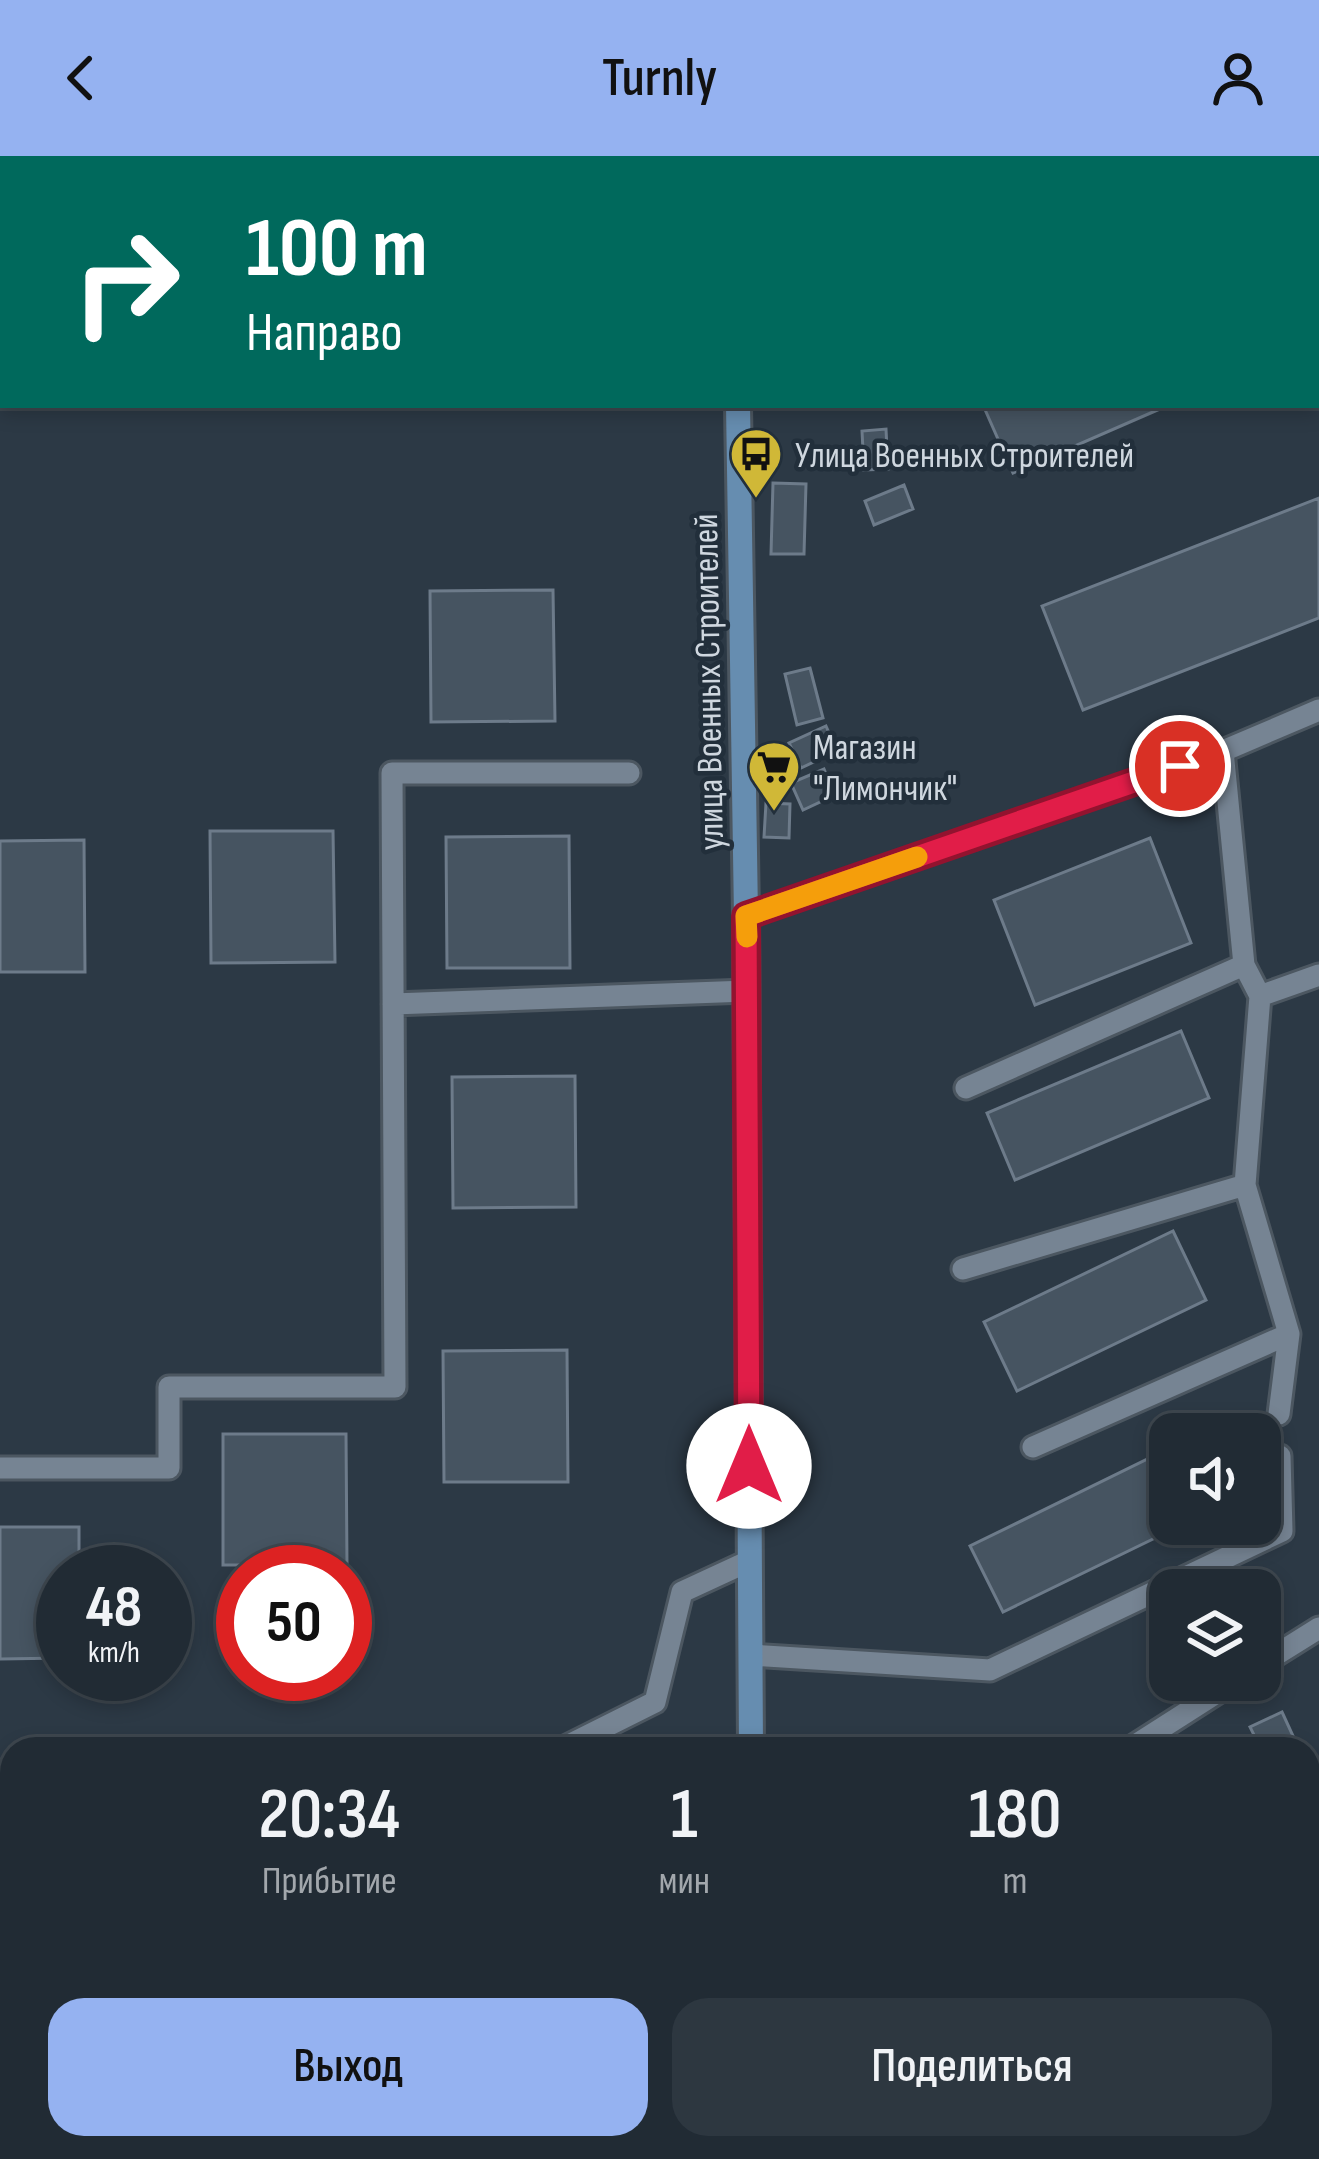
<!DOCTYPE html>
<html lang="ru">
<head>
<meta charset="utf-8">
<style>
	body { margin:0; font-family:"Sofia Sans Condensed",sans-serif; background:#2d3740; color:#f1f3f6; height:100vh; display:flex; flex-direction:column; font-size:45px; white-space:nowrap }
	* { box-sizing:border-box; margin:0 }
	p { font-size:39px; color:#a2a7ac }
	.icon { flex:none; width:66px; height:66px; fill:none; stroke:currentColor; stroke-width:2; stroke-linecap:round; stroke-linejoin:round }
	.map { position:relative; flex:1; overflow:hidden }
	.details { position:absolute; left:0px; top:1581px; width:1320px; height:423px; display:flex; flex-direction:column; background:#212b34; border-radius:36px 36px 0 0; box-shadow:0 6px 18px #0003,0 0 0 3px #3e474f }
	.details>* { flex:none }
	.guide { position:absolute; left:0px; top:0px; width:1320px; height:252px; box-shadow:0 6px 18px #0003,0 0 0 3px #3e474f; background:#00695c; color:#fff; overflow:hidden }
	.controls { position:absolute; left:1149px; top:1257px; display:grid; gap:24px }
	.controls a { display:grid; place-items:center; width:132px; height:132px; border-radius:24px; background:#212b34; box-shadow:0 6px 18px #0003,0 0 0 3px #3e474f; font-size:60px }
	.speed { position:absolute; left:36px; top:1389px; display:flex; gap:24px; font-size:60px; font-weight:700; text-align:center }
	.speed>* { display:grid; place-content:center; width:156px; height:156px; border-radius:50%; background:#212b34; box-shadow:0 6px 18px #0003,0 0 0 3px #3e474f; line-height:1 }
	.speed small { font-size:30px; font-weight:400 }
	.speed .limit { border:18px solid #d22; background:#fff; color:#111 }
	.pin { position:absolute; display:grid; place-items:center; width:102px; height:102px; color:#fff; margin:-51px; border:6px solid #fff; border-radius:50%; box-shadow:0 3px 12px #0007 }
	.me { position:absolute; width:132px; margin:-66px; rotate:0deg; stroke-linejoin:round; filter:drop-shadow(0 0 9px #0008) }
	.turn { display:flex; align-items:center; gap:42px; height:252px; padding:0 48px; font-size:54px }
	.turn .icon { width:156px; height:156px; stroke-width:2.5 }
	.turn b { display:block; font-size:84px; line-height:102px }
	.eta { display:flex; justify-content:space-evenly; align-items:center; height:204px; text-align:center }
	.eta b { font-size:72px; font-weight:600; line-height:84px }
	.cta { display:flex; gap:24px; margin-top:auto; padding:24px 48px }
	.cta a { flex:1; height:138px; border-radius:36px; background:#95b2f1; color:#111; font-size:48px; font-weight:600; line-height:138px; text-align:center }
	.cta a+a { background:#2d3740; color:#f1f3f6 }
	header { display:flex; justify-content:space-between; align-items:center; height:156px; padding:0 48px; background:#95b2f1; color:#111; font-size:54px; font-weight:600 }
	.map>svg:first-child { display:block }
	.building { fill:#465461; stroke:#6d7b8a; stroke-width:3 }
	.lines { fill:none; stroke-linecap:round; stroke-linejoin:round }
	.service-casing { stroke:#4c5761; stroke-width:27 }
	.minor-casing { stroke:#4c5761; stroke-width:30 }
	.secondary-casing { stroke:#4c5761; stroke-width:30 }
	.path { stroke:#78838d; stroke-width:8; stroke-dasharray:6 6; stroke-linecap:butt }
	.service { stroke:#768493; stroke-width:21 }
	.minor { stroke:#768493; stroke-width:24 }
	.secondary { stroke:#668db0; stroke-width:24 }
	.route-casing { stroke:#92132f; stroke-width:30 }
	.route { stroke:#e11d48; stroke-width:21 }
	.slow { stroke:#f59e0b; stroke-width:21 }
	.labels { text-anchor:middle; stroke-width:9; stroke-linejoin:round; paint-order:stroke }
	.poi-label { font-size:36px; fill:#cfd7df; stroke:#222f3b; text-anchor:start }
	.street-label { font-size:36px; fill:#cfd7df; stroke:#222f3b }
</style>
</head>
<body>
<header><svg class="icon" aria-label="back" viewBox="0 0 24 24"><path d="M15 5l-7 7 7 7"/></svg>Turnly<svg class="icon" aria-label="person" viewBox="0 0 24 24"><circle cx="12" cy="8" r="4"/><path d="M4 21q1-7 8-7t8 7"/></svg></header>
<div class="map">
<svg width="1319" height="2003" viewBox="0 0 1319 2003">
	<rect width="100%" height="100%" fill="#2c3945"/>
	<path class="building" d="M983 249H1169L1013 317Z
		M886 273 888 313 864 314 862 275Z
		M773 327 806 328 804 398H771Z
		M904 329 913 353 874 369 865 345Z
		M1319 342V462L1083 554 1042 450Z
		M553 434 555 565 431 566 430 435Z
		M810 512 823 562 797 569 785 518Z
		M826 570 837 595 801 612 789 587Z
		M824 613 835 639 803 654 791 627Z
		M766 647 790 648 789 682 764 681Z
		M210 675H333L335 806 211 807Z
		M569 680 570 812H447L446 681Z
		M1150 682 1191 787 1035 849 994 744Z
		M84 684 85 816H0V685Z
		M1181 875 1209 942 1015 1024 987 957Z
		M575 920 576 1051 453 1052 452 921Z
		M1173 1075 1206 1144 1017 1235 984 1166Z
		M567 1194 568 1326H444L443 1195Z
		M223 1278H346L347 1409H223Z
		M1170 1292V1368H1184L1003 1456 970 1390Z
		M0 1371H79V1416H63V1502L0 1503Z
		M1282 1556 1299 1593H1261L1250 1571Z
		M0 1706H12V1811L0 1810Z
		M598 1992H667L672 2003H586L584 1999Z"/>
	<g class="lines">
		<g class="service-casing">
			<path id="service" d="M1137 0 1138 3
				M1253 0 1254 3
				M1317 139 1319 138
				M1223 595 1319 554
				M746 760 1223 595 1244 809 1260 840 1245 1029 1289 1178 1279 1258
				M1260 840 1319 819
				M393 848 747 835
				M966 932 1244 809
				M963 1113 1245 1029
				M1033 1291 1289 1178
				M0 1312H169V1231H395L392 617H629
				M750 1499 990 1514 1282 1375 1280 1300
				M1260 1509 1319 1472
				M561 1593 655 1546 682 1436 749 1405
				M1129 1593 1237 1524
				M0 1876 12 1870
				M1308 1881 1319 1888
				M898 1992 913 2003
				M772 2003 802 1992"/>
		</g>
		<g class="minor-casing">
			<path id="minor" d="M992 2003 995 1992"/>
		</g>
		<g class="secondary-casing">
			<path id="secondary" d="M737 0V3
				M738 249 746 760 751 1593
				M458 2003 490 1992"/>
		</g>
		<path class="path" d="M824 3 825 0"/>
		<use href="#service" class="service"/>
		<use href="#minor" class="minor"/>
		<use href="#secondary" class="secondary"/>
	</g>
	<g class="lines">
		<g class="route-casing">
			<path id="route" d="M749 1310 746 760 1180 610"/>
		</g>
		<use href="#route" class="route"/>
		<path class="slow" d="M747 781 746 760 917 701"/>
	</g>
	<defs>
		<g id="bus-pin" transform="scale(2.7)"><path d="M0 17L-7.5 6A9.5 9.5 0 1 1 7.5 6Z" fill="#d0b837" stroke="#222f3b"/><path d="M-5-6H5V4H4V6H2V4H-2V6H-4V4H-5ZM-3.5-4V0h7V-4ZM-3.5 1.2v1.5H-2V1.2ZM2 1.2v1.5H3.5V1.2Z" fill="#111"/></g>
		<g id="supermarket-pin" transform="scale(2.7)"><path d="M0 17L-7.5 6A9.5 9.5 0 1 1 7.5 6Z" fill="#d0b837" stroke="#222f3b"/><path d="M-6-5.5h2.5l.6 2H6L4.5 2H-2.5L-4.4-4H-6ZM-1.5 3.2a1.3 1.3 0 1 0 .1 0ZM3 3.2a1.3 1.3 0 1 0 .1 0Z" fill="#111"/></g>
	</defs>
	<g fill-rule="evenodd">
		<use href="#bus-pin" x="756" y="298"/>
		<use href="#supermarket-pin" x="774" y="611"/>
	</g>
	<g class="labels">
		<g class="poi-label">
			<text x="795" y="311">Улица Военных Строителей</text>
			<text x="813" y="603">Магазин<tspan x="813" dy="41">"Лимончик"</tspan></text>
		</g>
		<g class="street-label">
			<text transform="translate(707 526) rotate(-91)" y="13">улица Военных Строителей</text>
		</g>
	</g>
</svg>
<div class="controls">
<a><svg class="icon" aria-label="sound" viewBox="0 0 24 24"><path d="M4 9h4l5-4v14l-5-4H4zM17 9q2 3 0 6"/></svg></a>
<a><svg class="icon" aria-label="layers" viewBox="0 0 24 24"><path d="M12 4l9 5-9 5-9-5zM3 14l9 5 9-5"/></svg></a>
</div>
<div class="speed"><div>48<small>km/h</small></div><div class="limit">50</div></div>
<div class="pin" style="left:1180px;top:610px;background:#d93025"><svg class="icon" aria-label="arrive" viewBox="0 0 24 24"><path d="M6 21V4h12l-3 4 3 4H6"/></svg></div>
<svg class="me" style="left:749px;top:1310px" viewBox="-20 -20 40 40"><circle r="19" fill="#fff"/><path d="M0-13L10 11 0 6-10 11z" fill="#e11d48"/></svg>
<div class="guide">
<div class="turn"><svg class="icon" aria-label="right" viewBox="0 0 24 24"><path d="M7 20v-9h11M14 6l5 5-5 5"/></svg><div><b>100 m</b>Направо</div></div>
</div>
<section class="details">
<div class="eta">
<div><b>20:34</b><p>Прибытие</p></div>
<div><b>1</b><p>мин</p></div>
<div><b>180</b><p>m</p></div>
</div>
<div class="cta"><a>Выход</a><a>Поделиться</a></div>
</section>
</div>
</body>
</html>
